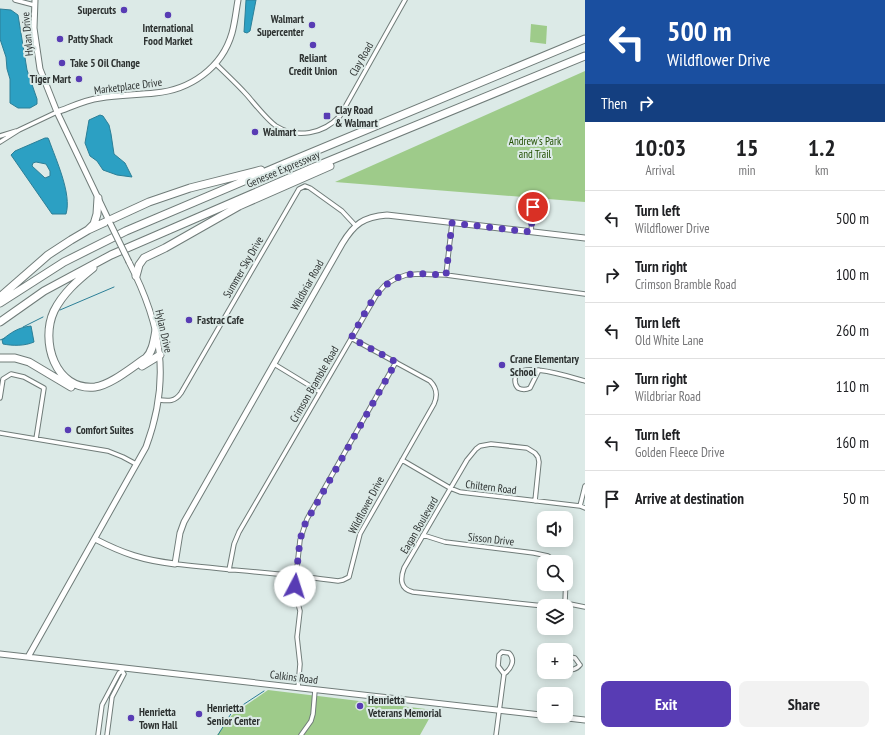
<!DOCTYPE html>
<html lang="en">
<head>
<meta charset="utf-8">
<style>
	body { margin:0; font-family:"PT Sans Narrow",sans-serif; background:#f2f2f2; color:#202124; height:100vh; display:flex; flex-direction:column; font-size:15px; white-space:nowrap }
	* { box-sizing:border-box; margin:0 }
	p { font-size:13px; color:#757577 }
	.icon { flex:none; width:22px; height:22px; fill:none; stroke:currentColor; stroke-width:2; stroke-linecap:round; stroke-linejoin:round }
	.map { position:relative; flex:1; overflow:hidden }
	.panel { display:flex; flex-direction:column; background:#fff; width:300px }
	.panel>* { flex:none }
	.guide { background:#1a4fa0; color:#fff; overflow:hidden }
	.tools { position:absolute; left:537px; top:511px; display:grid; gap:8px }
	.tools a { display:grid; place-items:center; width:36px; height:36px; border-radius:8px; background:#fff; box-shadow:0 2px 10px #0003; font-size:20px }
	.pin { position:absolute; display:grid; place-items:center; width:34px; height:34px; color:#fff; margin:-17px; border:2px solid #fff; border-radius:50%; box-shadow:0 1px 4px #0007 }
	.me { position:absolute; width:44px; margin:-22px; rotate:5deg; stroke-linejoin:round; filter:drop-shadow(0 0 3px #0008) }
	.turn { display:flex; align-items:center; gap:14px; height:84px; padding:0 16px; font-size:18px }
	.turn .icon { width:52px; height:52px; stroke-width:2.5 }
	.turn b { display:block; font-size:28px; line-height:34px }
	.then { display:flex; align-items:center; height:38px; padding:0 16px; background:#0003; gap:8px; font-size:15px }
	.eta { display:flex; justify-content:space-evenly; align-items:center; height:68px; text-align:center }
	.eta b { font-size:24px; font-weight:800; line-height:28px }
	.button { display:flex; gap:8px; margin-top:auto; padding:8px 16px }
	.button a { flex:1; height:46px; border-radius:8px; background:#583cb4; color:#fff; font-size:16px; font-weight:800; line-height:46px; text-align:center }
	.button a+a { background:#f2f2f2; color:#202124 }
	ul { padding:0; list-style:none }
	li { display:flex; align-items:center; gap:12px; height:56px; padding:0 16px; border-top:1px solid #e0e0e0 }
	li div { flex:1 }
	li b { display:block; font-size:15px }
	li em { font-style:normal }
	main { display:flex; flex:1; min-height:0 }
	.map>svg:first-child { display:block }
	.green { fill:#9ecb8a }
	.water { fill:#2ca0c3; stroke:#2c7f97; fill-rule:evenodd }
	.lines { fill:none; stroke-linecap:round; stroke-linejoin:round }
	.stream { stroke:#2c7f97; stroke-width:1 }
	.street-casing { stroke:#707c79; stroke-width:5.5 }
	.secondary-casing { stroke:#707c79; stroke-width:7 }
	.highway-casing { stroke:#707c79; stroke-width:9 }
	.street { stroke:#fff; stroke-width:3.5 }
	.secondary { stroke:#fff; stroke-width:5 }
	.highway { stroke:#fff; stroke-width:7 }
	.secondary-bridge-casing { stroke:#707c79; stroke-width:7; stroke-linecap:butt }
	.secondary-bridge { stroke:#fff; stroke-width:5 }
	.route { stroke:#583cb4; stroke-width:7; stroke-dasharray:0 12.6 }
	.poi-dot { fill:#583cb4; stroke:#dceae7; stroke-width:1.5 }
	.labels { text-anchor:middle; stroke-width:4; stroke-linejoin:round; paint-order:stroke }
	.poi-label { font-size:11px; font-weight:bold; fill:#2d3231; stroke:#dceae7; text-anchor:start }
	.street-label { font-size:11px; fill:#2d3231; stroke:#dceae7 }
	.park-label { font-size:11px; fill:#214f01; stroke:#dceae7 }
</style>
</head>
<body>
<main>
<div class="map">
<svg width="585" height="735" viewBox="0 0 585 735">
	<rect width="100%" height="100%" fill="#dceae7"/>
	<path class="green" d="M531 24 547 26 546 44 530 42Z
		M585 71V202L335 182Z
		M268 690 434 710 420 735H217L232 715Z"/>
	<path class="water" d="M246 0H256L250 31 247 33 244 32Z
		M0 9 11 10 18 15 27 70 37 99V104L30 108H18L10 103V79L7 69 6 57 0 39Z
		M100 115 103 116 109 125 111 134 114 154 125 163 132 177 117 175 103 170 97 161 90 156 85 143 89 120Z
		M45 138H48L49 140C56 160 72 194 66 214H52L11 155 15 151ZM36 162 46 164 50 171V176L45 178 32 166 33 163Z
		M31 326 34 342C25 346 13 346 3 344L2 340C10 333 19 327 31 326Z"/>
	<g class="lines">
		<path class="stream" d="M60 310 114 287
			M23 327 43 317
			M0 340 5 338
			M218 735 232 712 264 691"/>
		<g class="street-casing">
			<path id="street" d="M15 0 34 5
				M216 64C226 74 237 84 246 94 254 103 267 120 276 126 297 139 323 134 340 116L405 0
				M0 136 16 131
				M0 142 19 130 57 112
				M531 232 533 207
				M446 275 452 223
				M274 364 320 392
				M539 370 530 388C526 390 522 390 518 388 516 386 515 383 515 380 515 358 573 378 585 381
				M0 398 3 379 11 374 24 377 44 388 36 439
				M159 400C168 401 175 402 181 393L299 189 305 186 310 188 342 211 355 225
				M0 433 108 451 123 457 136 464
				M402 460 450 488 460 492 580 506 585 508
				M535 501 539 462 538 457 535 453 527 448 491 444 480 446 476 449 467 460 404 568C400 579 400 589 413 592L544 606
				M580 506 585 486
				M423 535 445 542 534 553 548 556 557 562
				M175 564C230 570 284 574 338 581L343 580 349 577 360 534 434 404C438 395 437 388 430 381L351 338
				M229 570 234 544 239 532 377 294 385 285 395 279 406 275 418 274 446 275 585 294
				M565 603 566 577
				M552 606 565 603 585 607
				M566 656 575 658 580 665
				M566 669C572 670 576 670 580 665
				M298 688 300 664 297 637 300 611 296 596 295 586 300 540 307 519 396 362
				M98 735 102 705 119 673 122 671
				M107 735 112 697 124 674 122 671 123 668
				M301 735 311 721 313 714 315 690
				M496 735 504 674C511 669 516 660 509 653L502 652 499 655 498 666 504 674"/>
		</g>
		<g class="secondary-casing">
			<path id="secondary" d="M35 0 34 28 40 69 57 112 110 223
				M57 112C71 107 85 100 100 98 118 95 137 95 155 93 190 90 222 68 232 33 235 22 236 11 238 0
				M95 539C124 554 143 560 175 564L180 533 184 522 342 244C354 224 363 217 387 215L585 238
				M0 654 585 720
				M28 657 146 447C171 379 162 326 129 262"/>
		</g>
		<g class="highway-casing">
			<path id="highway" d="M88 230 149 202 190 188 261 170
				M93 268C78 280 63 293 54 311 40 341 55 391 95 387 111 385 132 367 146 358 153 351 154 340 156 330
				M136 276 139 265 144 258 165 248 239 206 330 166
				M0 297 48 255 71 240 88 230 94 224 97 214 98 198
				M0 303 64 262 126 231 284 164 585 39
				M0 322 44 291 111 255 312 168 585 56
				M0 358H15L29 362 71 387
				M142 366 160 355"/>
		</g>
		<use href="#street" class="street"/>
		<use href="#secondary" class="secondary"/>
		<use href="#highway" class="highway"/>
		<g class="secondary-bridge-casing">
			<path id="secondary-bridge" d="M110 223 129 262"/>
		</g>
		<use href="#secondary-bridge" class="secondary-bridge"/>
	</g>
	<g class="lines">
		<path class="route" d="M295 586 300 540 304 526 396 362 351 338C366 313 378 277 412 274 423 273 435 275 446 275L452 223 531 232 533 207"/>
	</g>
	<g class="poi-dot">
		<circle cx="124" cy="10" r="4"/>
		<circle cx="168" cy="15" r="4"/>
		<circle cx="312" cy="25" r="4"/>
		<circle cx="60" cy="39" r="4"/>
		<circle cx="313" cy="45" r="4"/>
		<circle cx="62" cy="63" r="4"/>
		<circle cx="79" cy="79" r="4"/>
		<rect x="323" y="112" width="8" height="8" rx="2"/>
		<circle cx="255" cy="132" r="4"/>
		<circle cx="189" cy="320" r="4"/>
		<circle cx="502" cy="365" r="4"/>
		<circle cx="68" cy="430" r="4"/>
		<circle cx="360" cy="706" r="4"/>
		<circle cx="199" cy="714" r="4"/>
		<circle cx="131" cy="718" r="4"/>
	</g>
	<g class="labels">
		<g class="poi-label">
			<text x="116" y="14" text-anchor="end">Supercuts</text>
			<text x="304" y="23" text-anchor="end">Walmart<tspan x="304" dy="13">Supercenter</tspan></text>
			<text x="168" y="32" text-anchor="middle">International<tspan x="168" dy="13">Food Market</tspan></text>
			<text x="68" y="43">Patty Shack</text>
			<text x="313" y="62" text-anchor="middle">Reliant<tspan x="313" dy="13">Credit Union</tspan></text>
			<text x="70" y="67">Take 5 Oil Change</text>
			<text x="71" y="83" text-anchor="end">Tiger Mart</text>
			<text x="335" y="114">Clay Road<tspan x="335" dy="13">&amp; Walmart</tspan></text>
			<text x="263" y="136">Walmart</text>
			<text x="197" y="324">Fastrac Cafe</text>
			<text x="510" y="363">Crane Elementary<tspan x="510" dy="13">School</tspan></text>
			<text x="76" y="434">Comfort Suites</text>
			<text x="368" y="704">Henrietta<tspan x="368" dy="13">Veterans Memorial</tspan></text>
			<text x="207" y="712">Henrietta<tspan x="207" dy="13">Senior Center</tspan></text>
			<text x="139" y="716">Henrietta<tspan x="139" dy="13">Town Hall</tspan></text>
		</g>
		<g class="street-label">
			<text transform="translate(27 34) rotate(-95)" y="4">Hylan Drive</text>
			<text transform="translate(361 59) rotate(-61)" y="4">Clay Road</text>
			<text transform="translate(128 86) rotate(-7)" y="4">Marketplace Drive</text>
			<text transform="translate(283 169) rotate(-23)" y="4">Genesee Expressway</text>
			<text transform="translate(243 267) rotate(-60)" y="4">Summer Sky Drive</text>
			<text transform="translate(307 285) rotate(-61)" y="4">Wildbriar Road</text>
			<text transform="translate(164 331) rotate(77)" y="4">Hylan Drive</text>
			<text transform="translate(314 384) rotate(-60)" y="4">Crimson Bramble Road</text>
			<text transform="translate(491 487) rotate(7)" y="4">Chiltern Road</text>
			<text transform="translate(366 505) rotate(-62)" y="4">Wildflower Drive</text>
			<text transform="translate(419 525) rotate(-60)" y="4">Eagan Boulevard</text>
			<text transform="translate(491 539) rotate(6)" y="4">Sisson Drive</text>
			<text transform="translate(294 677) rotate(7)" y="4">Calkins Road</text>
		</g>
		<g class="park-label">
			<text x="535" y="145">Andrew's Park<tspan x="535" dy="13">and Trail</tspan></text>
		</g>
	</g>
</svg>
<div class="tools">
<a><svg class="icon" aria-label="sound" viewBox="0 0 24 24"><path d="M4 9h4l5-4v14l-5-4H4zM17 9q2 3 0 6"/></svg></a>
<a><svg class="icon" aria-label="search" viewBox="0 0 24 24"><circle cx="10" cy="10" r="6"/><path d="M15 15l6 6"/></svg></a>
<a><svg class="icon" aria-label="layers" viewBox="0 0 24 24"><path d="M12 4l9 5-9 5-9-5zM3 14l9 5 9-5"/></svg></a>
<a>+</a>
<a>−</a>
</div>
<div class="pin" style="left:533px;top:207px;background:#d93025"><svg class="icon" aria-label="arrive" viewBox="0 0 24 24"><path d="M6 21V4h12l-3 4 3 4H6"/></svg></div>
<svg class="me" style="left:295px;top:586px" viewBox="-20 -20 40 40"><circle r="19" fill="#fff"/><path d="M0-13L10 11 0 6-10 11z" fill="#583cb4"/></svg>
</div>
<section class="panel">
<div class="guide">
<div class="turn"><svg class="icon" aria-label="left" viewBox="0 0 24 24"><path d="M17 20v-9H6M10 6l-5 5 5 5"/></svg><div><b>500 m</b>Wildflower Drive</div></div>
<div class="then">Then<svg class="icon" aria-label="right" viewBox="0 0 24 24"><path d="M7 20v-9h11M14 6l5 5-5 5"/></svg></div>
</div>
<div class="eta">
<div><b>10:03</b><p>Arrival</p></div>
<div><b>15</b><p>min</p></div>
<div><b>1.2</b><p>km</p></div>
</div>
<ul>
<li><svg class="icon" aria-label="left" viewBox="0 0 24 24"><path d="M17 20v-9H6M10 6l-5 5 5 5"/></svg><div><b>Turn left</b><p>Wildflower Drive</p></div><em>500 m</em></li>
<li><svg class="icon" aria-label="right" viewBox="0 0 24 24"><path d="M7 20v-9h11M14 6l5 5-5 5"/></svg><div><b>Turn right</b><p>Crimson Bramble Road</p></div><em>100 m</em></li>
<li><svg class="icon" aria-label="left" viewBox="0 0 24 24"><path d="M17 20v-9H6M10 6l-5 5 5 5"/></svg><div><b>Turn left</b><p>Old White Lane</p></div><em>260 m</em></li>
<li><svg class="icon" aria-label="right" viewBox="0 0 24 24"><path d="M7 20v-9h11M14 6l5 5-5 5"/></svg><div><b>Turn right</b><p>Wildbriar Road</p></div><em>110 m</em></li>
<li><svg class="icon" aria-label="left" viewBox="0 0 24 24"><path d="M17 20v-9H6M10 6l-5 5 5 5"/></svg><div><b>Turn left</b><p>Golden Fleece Drive</p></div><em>160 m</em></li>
<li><svg class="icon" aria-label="arrive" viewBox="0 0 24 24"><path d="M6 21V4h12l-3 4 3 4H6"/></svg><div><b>Arrive at destination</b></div><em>50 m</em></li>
</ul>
<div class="button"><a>Exit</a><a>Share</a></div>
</section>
</main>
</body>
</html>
